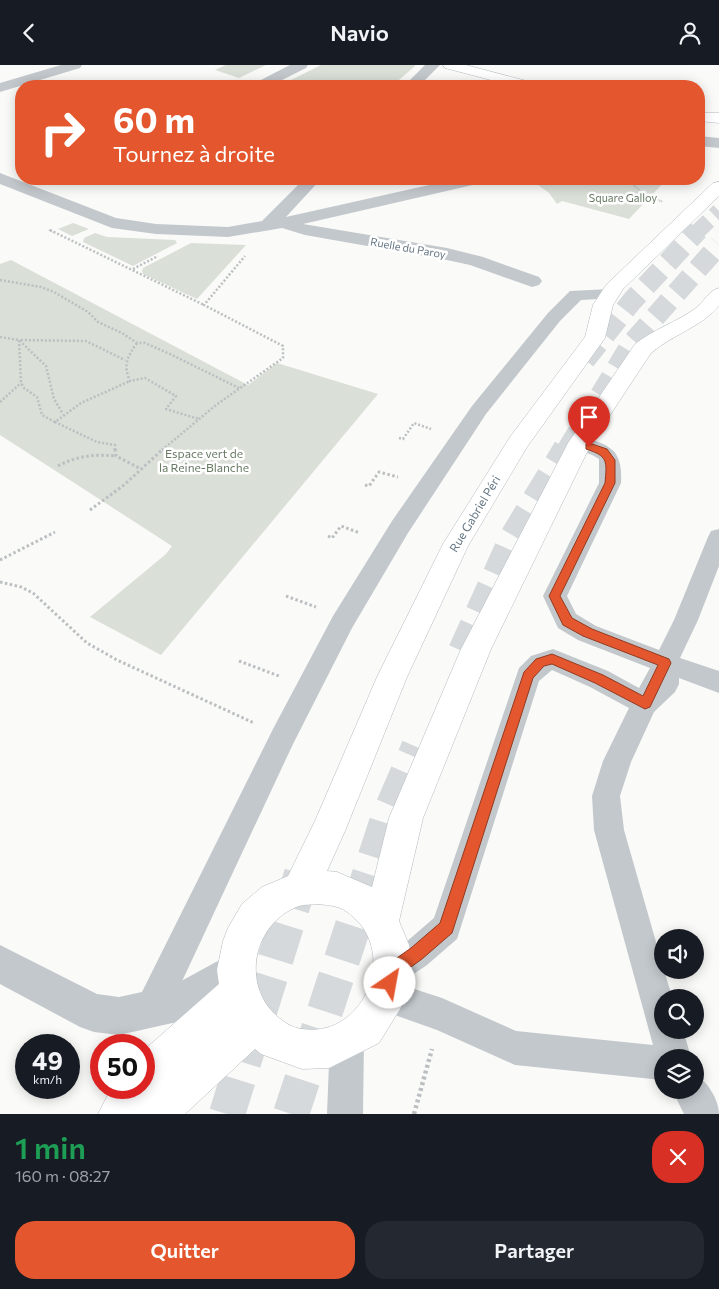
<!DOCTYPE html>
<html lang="fr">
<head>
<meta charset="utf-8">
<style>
	body { margin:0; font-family:Commissioner,sans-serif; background:#242831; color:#f1f3f6; height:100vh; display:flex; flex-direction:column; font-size:19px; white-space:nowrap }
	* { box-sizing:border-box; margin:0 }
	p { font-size:16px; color:#9ea1a6 }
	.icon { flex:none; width:28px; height:28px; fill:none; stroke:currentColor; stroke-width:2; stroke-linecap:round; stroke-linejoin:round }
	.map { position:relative; height:1049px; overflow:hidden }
	.drawer { display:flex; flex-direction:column; background:#171b24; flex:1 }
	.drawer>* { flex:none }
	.hud { position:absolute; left:15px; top:15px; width:690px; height:105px; border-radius:20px; box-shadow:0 2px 12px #0003; background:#e4572e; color:#fff; overflow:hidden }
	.buttons { position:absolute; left:654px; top:864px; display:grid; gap:10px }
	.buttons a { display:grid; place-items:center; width:50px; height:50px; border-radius:50%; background:#171b24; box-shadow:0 2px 12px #0003; font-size:25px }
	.speed { position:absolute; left:15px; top:969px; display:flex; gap:10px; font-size:25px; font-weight:700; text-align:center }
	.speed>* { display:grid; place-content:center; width:65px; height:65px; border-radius:50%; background:#171b24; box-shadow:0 2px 12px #0003; line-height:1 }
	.speed small { font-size:12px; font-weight:400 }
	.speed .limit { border:8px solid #d22; background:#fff; color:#111 }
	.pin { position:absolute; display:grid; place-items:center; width:42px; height:42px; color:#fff; margin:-51px -21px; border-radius:50% 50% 50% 0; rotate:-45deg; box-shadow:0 0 5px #0007 }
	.pin .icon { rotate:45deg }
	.me { position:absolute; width:55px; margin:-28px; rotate:33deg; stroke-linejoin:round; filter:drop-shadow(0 0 4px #0008) }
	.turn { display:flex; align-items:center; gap:18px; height:105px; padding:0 15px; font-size:22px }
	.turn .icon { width:65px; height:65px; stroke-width:2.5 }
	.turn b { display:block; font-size:35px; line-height:42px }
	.round { display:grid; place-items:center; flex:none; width:52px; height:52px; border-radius:20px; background:#242831 }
	.head { display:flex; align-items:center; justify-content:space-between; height:85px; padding:0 15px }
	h1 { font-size:30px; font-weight:600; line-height:38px; color:#1e9e55 }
	.action { display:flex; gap:10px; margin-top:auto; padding:10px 15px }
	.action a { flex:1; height:58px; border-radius:20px; background:#e4572e; color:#fff; font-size:20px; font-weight:600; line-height:58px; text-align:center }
	.action a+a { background:#242831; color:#f1f3f6 }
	header { display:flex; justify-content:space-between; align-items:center; height:65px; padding:0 15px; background:#171b24; font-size:22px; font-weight:600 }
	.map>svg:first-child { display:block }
	.green { fill:#dadfd7 }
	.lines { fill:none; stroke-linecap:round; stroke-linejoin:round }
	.highway-tunnel-far3 { stroke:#d5d9db; stroke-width:16; stroke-dasharray:16 8; stroke-linecap:butt }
	.highway-tunnel-far2 { stroke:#d5d9db; stroke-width:21; stroke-dasharray:21 11; stroke-linecap:butt }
	.highway-tunnel-far1 { stroke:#d5d9db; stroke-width:28; stroke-dasharray:28 14; stroke-linecap:butt }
	.highway-tunnel { stroke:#d5d9db; stroke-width:36; stroke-dasharray:36 18; stroke-linecap:butt }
	.secondary-casing { stroke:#b3babf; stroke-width:1 }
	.path-far3 { stroke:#bbbfc2; stroke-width:2; stroke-dasharray:1 1; stroke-linecap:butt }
	.path-far2 { stroke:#bbbfc2; stroke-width:2.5; stroke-dasharray:2 2; stroke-linecap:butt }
	.path-far1 { stroke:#bbbfc2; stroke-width:3; stroke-dasharray:2.5 2.5; stroke-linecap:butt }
	.path { stroke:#bbbfc2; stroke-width:4.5; stroke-dasharray:3 3; stroke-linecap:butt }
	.lane { fill:#c3c8cc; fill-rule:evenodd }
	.street { fill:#c3c8cc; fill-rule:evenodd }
	.secondary { fill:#fff; fill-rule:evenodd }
	.route { fill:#e4572e; stroke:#94391e }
	.labels { text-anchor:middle; stroke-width:5; stroke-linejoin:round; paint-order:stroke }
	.far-park-label { font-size:11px; fill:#687a64; stroke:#fff }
	.far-street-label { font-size:11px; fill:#657683; stroke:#fff }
	.park-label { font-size:12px; fill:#687a64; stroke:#fff }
	.street-label { font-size:12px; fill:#657683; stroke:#fff }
</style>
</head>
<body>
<header><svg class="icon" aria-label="back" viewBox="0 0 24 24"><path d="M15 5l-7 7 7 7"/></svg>Navio<svg class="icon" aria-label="person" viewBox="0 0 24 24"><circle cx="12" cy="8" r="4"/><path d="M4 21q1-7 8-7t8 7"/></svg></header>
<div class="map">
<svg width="719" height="1049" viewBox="0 0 719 1049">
	<rect width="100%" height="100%" fill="#fafaf8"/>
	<path class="green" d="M226 0H266L239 13 215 5Z
		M321 0H415V1L392 21H297L300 19 291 15Z
		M530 114H667L629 154 562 136 557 139 549 128Z
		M73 158 89 164 72 171 58 164Z
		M95 168 107 172 175 175 177 178 133 201 83 177 84 173Z
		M191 178 246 180 197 234 143 209 142 206 143 203Z
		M11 195 248 320 277 298 378 329 161 590 90 552 166 489 172 481 0 370V199Z"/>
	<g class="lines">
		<path class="highway-tunnel-far3" d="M697 167 719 146"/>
		<path class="highway-tunnel-far2" d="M585 295 632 236 698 165
			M567 385 632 278 719 180"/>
		<path class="highway-tunnel-far1" d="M462 586 513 473 567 384"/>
		<path class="highway-tunnel" d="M227 1049 302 809
			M291 1049 389 752 419 683"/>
		<g class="secondary-casing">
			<path id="secondary" d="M443 0H466L534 18 536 21H514L445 3Z
				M699 48H719V58L699 56Z
				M719 117V131L623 224 613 240 605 273 527 382 468 481 407 612 345 766 327 806 337 807 372 822 389 753 461 584 568 378 635 279C654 264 677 257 696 243 705 236 708 226 719 223V241C701 262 672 270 651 288L591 379 491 584 423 753 399 856 409 880 412 905 406 931 400 944 379 978 329 1003 302 1004 261 989 255 984 185 1049H98L112 1022H144V985L219 919 217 905 223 876 228 863 242 839 262 822 288 811 315 756 377 612 443 479 510 372 585 272 593 240 606 220 713 118ZM318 839C324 840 331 840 337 842 346 844 355 853 361 860 394 903 357 973 302 964 293 963 285 958 278 952 240 920 253 858 299 841 305 839 312 840 318 839Z"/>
		</g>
		<path class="path-far3" d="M626 114 643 128 663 137
			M49 165 53 167"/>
		<path class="path-far2" d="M50 165 204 240
			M133 204 158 191
			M0 215 41 222 54 227 88 247 98 257 122 268 137 278H145L170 289 239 323
			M0 272 19 275 46 301 54 334 63 349
			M137 278C127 292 123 300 130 316L145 313 176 331 166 344 199 354
			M0 337 21 318
			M55 357 42 350 37 332 24 323 21 318 19 275 86 276 125 295
			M399 373 403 374 414 358 431 364
			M115 385V380L97 377 55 357 81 338 130 316
			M162 385 216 340 283 293V281L204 240 245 191"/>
		<path class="path-far1" d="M115 384 116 391 141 404
			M58 401C76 391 95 389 116 391
			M365 420 369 421 379 407 398 412
			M90 445 124 420 163 384
			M328 471 332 473 341 461 360 468
			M0 495 55 467
			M0 517 21 522 33 528 87 578 117 595 254 658
			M286 531 316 542
			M239 596 279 611"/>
		<path class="path" d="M414 1049 432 984"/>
		<path class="lane" d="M610 224 616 225 619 229 616 233 581 235 560 256 486 349 408 468 352 563 293 679 163 957 151 962 139 957 134 945 139 933 273 664 333 551 392 456 472 341 548 248 570 226Z
			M580 371C610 380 623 384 621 418L567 531 576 549 596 561 659 585 674 555 708 472 711 466 719 464V501L698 555 680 593 719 606V628L679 613V619L675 627 654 647 631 697 620 731 624 765 662 898V905H664L672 932H662V965H683L691 992H662V1015L515 1000 437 965 375 943 371 931 375 919 382 917 377 905 382 894 405 878 434 853 519 603 531 591 553 584 608 606 639 623 650 603 578 575 558 563 543 531 599 418V394C590 387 576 387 570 378L573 373ZM552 605 590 622 629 643 603 696 592 731 594 765 653 980 516 966 442 933 399 919 427 900 457 874 539 616Z
			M347 956 359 961 364 973 363 1049H327L330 973 335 961Z
			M695 1010C707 1015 719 1035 719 1049H684L672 1025H695Z"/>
		<path class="street" d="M61 0H82L80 3 0 27V18Z
			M290 0H308L306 3 270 21H253L255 18Z
			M425 0H440L419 21H404Z
			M699 71 719 73V83L699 81Z
			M0 108 116 153 156 159 228 162 262 156 304 114H321L286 152 456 114H485L483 118 477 119 303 159 447 183 483 192 539 212 542 216 539 220 532 222 470 200 447 195 305 170 282 163 228 172 156 169 112 163 0 119Z
			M0 880 97 929 119 932 174 920 236 886 249 892 255 905 249 918 213 940 177 957 119 970 94 967 80 962 0 919Z"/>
		<use href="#secondary" class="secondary"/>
	</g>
	<path class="route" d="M589 378 607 384 615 395V418L560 531 572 553 592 564 669 594 671 598 650 642 645 644 595 618 552 599 544 601 533 613 452 868 422 894 400 910 396 924 390 926 385 924 382 918 387 900 411 883 440 858 524 607 536 594 552 589 603 610 643 631 658 600 583 571 563 560 549 531 605 418C607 396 608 391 586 384V379Z"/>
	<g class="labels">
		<g class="far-park-label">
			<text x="623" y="137">Square Galloy</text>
		</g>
		<g class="far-street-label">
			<text transform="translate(408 183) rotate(10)" y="4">Ruelle du Paroy</text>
		</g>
		<g class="park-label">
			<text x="204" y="393">Espace vert de<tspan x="204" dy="14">la Reine-Blanche</tspan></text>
		</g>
		<g class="street-label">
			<text transform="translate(475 449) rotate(-59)" y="4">Rue Gabriel Péri</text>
		</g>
	</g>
</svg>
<div class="buttons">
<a><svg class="icon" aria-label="sound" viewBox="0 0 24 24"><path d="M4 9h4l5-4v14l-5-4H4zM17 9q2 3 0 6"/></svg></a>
<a><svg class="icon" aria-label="search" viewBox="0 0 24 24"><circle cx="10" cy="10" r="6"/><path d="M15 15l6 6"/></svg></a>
<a><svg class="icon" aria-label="layers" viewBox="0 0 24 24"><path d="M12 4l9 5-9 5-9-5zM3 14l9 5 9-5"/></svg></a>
</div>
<div class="speed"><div>49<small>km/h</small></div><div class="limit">50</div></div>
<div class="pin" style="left:589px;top:382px;background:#d93025"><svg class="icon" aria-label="arrive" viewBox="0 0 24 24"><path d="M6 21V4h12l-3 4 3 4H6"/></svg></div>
<svg class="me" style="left:390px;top:918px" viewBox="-20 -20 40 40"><circle r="19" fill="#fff"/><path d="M0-13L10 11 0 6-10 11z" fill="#e4572e"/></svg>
<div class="hud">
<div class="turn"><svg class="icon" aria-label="right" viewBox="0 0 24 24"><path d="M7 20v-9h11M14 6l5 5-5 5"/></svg><div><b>60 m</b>Tournez à droite</div></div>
</div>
</div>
<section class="drawer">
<div class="head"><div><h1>1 min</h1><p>160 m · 08:27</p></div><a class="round" style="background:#d93025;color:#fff"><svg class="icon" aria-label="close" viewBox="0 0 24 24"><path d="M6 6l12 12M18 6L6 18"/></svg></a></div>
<div class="action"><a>Quitter</a><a>Partager</a></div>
</section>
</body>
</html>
